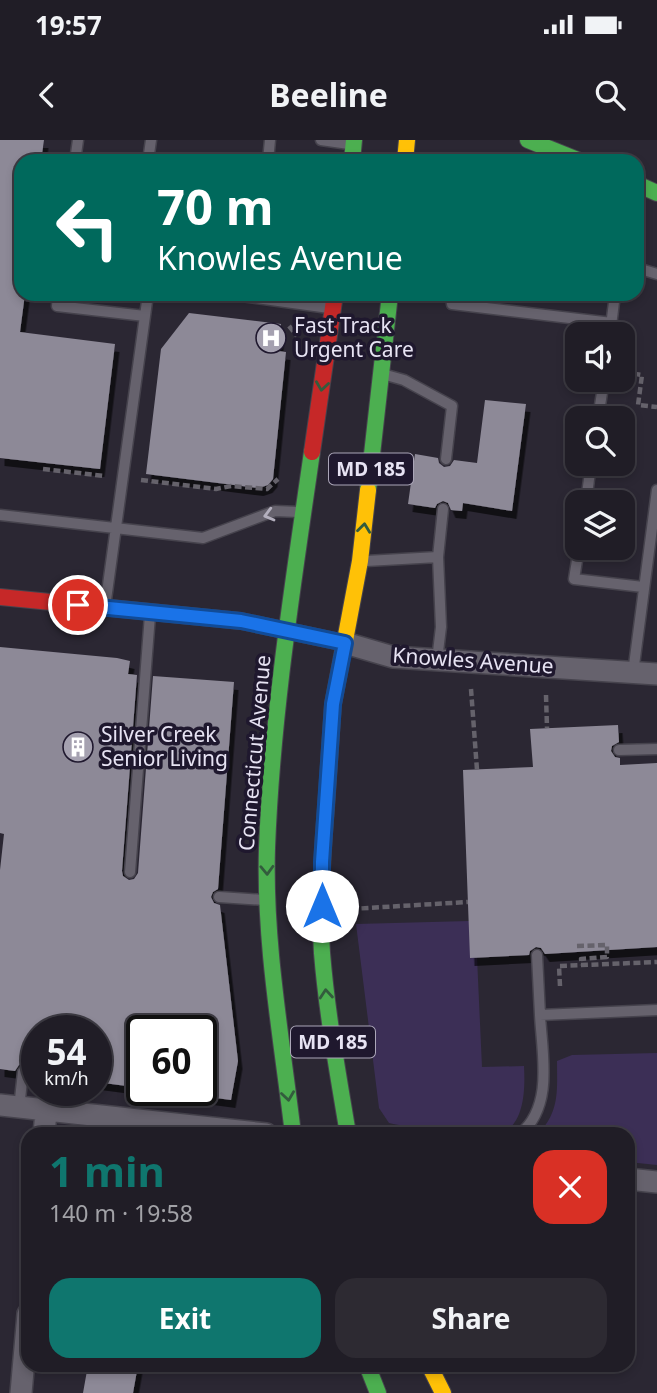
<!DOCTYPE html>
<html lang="en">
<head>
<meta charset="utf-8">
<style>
	body { margin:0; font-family:"Noto Sans",sans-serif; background:#2d2a32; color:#f1f3f6; height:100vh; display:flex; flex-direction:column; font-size:26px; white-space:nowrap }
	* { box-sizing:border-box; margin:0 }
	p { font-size:23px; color:#a2a2a7 }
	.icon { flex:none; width:38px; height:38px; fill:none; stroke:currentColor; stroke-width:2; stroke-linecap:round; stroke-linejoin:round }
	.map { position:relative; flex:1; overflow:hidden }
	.sheet { position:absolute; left:21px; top:987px; width:614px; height:245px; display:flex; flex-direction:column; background:#201d26; border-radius:21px; box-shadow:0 4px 10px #0003,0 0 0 2px #3d3b43 }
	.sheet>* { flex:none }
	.top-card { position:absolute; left:14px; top:14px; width:630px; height:147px; border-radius:21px; box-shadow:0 4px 10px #0003,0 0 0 2px #3d3b43; background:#00695c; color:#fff; overflow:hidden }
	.fabs { position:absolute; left:565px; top:182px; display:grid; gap:14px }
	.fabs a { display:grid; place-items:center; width:70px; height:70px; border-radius:14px; background:#201d26; box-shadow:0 4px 10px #0003,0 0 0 2px #3d3b43; font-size:35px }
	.speed { position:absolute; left:21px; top:875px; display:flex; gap:14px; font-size:35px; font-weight:700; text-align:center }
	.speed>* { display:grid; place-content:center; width:91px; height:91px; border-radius:50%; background:#201d26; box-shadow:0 4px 10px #0003,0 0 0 2px #3d3b43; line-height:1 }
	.speed small { font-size:18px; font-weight:400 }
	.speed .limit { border:4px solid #111; border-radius:10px; background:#fff; color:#111 }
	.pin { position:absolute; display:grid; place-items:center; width:60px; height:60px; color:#fff; margin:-30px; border:4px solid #fff; border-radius:50%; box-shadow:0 2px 7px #0007 }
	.me { position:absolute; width:77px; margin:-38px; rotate:0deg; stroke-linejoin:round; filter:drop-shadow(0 0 5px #0008) }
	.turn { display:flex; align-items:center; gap:24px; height:147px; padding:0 28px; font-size:32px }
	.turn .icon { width:91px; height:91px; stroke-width:2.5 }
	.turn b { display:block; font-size:49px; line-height:60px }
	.round { display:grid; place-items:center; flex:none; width:74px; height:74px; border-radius:21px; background:#2d2a32 }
	.overview { display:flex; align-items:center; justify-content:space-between; height:119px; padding:0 28px }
	h1 { font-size:42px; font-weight:700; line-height:52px; color:#0f766e }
	.action { display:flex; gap:14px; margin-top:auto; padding:14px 28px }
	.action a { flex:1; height:80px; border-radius:21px; background:#0f766e; color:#fff; font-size:28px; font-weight:700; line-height:80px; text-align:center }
	.action a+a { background:#2d2a32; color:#f1f3f6 }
	.status { display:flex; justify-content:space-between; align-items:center; height:49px; padding:0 35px; background:#201d26; direction:ltr }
	.status svg { height:19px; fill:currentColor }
	header { display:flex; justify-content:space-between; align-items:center; height:91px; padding:0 28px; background:#201d26; font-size:32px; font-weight:700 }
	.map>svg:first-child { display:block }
	.green { fill:#3c2f56 }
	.building { fill:#8d8997; filter:url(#shadow) }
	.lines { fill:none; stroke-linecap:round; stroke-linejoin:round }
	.lane-casing { stroke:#46434d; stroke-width:13 }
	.street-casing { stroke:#46434d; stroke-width:24 }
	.fast-casing { stroke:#46434d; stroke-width:18 }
	.slow-casing { stroke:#46434d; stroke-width:18 }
	.jam-casing { stroke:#46434d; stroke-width:18 }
	.path { stroke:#65626b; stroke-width:4.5; stroke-dasharray:7 3.5; stroke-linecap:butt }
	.lane { stroke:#66626d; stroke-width:10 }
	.street { stroke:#66626d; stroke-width:21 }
	.fast { stroke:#4caf50; stroke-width:16 }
	.slow { stroke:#ffc107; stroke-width:16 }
	.jam { stroke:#c62828; stroke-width:16 }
	.oneway { stroke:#335c3d }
	.oneway2 { stroke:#b3afbd }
	.route-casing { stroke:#114b97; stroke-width:18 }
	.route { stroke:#1a73e8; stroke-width:12 }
	.labels { text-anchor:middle; stroke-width:7; stroke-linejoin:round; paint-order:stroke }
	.shield { fill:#1f182e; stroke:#aba6b8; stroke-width:2 }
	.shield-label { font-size:19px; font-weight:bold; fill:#e7e3f3 }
	.poi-label { font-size:21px; fill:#e7e3f3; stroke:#1f182e; text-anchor:start }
	.street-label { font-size:21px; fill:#e7e3f3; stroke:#1f182e }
</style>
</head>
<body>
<div class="status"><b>19:57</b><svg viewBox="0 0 49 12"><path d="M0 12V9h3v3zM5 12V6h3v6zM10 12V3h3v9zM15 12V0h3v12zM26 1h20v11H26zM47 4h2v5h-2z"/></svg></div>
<header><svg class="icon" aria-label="back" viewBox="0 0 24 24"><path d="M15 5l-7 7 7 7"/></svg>Beeline<svg class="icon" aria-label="search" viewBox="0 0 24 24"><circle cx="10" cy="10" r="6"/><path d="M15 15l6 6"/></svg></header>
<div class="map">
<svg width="657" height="1253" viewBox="0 0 657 1253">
	<defs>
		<filter id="shadow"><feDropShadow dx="4.5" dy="8" stdDeviation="0" flood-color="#0009"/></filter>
	</defs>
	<rect width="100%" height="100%" fill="#2b2733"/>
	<path class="green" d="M469 781 477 817 482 927 524 926C525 944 525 973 511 987 492 1005 413 988 389 983L379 968 356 784Z
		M657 913V1025L628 1022V994H538C560 971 557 950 557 921L572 915Z"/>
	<path class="building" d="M0 0H44L41 21H21V154H25L20 192 115 204 100 329 0 318Z
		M189 173 281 184 278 211 286 212 273 339 268 345 259 348 146 334 161 209Z
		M485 260 526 264 512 371 463 363 462 371 451 370 448 363 443 361 437 364 435 368 408 364 415 314 438 318 439 323 444 327 450 326 454 320 477 323Z
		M0 507 117 518 130 521 128 534 137 535 122 731 123 736 129 740 134 739 138 733 153 536 234 542 218 749 213 752 211 757 214 763 220 765 238 921 231 960 201 956V891H142V948L96 942V891H37V934H31L30 928 25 924 19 925 15 931 0 929V730L4 694 0 693Z
		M618 585 619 602 612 606 611 611 615 617 620 618V625L657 623V807L545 814 541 808 536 807 530 811 529 815 470 818 463 630 533 627 530 589Z
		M88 1225H138L133 1253H83Z"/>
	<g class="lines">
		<g class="lane-casing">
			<path id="lane" d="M321 0 349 4
				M75 21 78 0
				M148 21 151 0
				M268 21 270 0
				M637 128 657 134
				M58 154 57 166 145 176
				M227 154 329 168
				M451 154 452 164 612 183
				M610 194 615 154
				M386 235 404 240 452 266 446 319
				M598 278 604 240
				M586 362 591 324
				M0 375 203 398 275 371 299 372
				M579 408 574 439 643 447
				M366 421 438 417
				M105 467 148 154
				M437 520 441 487 438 417 443 369
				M633 533 657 350
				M619 610 657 609
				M130 732 150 475
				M219 757 265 760
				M537 815 540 875 657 870
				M19 968 23 932
				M520 994C554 966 542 914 540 875"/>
		</g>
		<g class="street-casing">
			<path id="street" d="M345 503 393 517 657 534
				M0 965 266 994
				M44 994 46 972
				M628 1039 657 1042
				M21 1253 28 1174"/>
		</g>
		<g class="fast-casing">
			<path id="fast" d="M528 0 580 21
				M352 21 354 0
				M637 44 657 53
				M368 350 390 154
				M326 668C322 716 319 765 322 813 327 874 338 934 348 994
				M293 994C282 900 264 803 267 708 272 575 293 444 312 312
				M367 1225 378 1253"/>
		</g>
		<g class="slow-casing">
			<path id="slow" d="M405 21 407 0
				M326 668 333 564 360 421 368 350
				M429 1225 443 1253"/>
		</g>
		<g class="jam-casing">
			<path id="jam" d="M312 312 335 154
				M0 457 241 481 345 503"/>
		</g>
		<path class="path" d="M289 186 297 196
			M623 232 642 235 638 265 657 267
			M43 329 105 336
			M141 340 216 349 231 346 267 349 278 339
			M471 549 477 630
			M546 555 547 588
			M351 769 468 762
			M577 806 607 805V817L581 819 582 825
			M560 846 559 826 657 822"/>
		<use href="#lane" class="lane"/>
		<use href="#street" class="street"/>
		<use href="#fast" class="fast"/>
		<use href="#slow" class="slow"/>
		<use href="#jam" class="jam"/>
	</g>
	<defs><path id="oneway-chevron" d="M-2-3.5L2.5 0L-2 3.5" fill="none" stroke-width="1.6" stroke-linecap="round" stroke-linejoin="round" transform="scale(1.75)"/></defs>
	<g class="oneway">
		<use href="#oneway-chevron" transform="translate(322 246) rotate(98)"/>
		<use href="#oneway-chevron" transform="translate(364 388) rotate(-83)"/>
		<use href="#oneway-chevron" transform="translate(267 730) rotate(88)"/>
		<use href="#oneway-chevron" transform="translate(326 854) rotate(-95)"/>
		<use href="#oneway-chevron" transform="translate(288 956) rotate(82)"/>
	</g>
	<use class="oneway2" href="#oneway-chevron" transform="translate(269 375) rotate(165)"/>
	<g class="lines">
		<g class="route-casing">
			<path id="route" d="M78 465 241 481 345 503 333 564 322 722V766"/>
		</g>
		<use href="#route" class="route"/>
	</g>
	<defs>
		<g id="hospital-disc" transform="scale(1.575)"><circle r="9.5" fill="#a5a1b0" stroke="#1f182e"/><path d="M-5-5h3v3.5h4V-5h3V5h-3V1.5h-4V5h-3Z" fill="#fff"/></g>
		<g id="building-disc" transform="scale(1.575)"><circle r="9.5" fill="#a5a1b0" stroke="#1f182e"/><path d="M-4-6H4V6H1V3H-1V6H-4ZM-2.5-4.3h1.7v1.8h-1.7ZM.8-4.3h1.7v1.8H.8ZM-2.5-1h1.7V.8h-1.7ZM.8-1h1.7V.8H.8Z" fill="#fff"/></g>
	</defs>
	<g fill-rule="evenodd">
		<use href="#hospital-disc" x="271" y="198"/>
		<use href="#building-disc" x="78" y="607"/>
	</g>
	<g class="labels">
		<g class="shield">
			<rect x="329" y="313.5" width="84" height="31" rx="5"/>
			<rect x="291" y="886.5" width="84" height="31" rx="5"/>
		</g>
		<g class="shield-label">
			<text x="371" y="336">MD 185</text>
			<text x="333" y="909">MD 185</text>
		</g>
		<g class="poi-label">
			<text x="294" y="193">Fast Track<tspan x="294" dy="24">Urgent Care</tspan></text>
			<text x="101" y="602">Silver Creek<tspan x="101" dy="24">Senior Living</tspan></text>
		</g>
		<g class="street-label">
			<text transform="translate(473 521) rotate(4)" y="7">Knowles Avenue</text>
			<text transform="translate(255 613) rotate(-85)" y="7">Connecticut Avenue</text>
		</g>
	</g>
</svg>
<div class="fabs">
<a><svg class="icon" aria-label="sound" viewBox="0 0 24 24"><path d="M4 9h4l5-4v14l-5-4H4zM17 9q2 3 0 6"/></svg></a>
<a><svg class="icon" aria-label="search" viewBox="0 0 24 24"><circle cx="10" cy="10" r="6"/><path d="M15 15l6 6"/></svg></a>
<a><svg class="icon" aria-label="layers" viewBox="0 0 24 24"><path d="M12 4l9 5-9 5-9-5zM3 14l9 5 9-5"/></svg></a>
</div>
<div class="speed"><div>54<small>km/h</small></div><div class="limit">60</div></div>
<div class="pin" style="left:78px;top:465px;background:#d93025"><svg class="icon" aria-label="arrive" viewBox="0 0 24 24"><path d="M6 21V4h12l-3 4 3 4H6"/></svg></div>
<svg class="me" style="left:322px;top:766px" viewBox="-20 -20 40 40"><circle r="19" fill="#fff"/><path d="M0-13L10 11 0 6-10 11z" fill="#1a73e8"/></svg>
<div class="top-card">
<div class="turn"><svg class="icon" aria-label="left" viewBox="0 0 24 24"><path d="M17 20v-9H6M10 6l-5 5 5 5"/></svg><div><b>70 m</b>Knowles Avenue</div></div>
</div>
<section class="sheet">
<div class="overview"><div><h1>1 min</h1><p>140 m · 19:58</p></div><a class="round" style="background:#d93025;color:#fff"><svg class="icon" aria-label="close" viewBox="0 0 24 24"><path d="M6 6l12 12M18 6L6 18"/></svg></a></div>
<div class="action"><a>Exit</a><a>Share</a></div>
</section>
</div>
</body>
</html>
